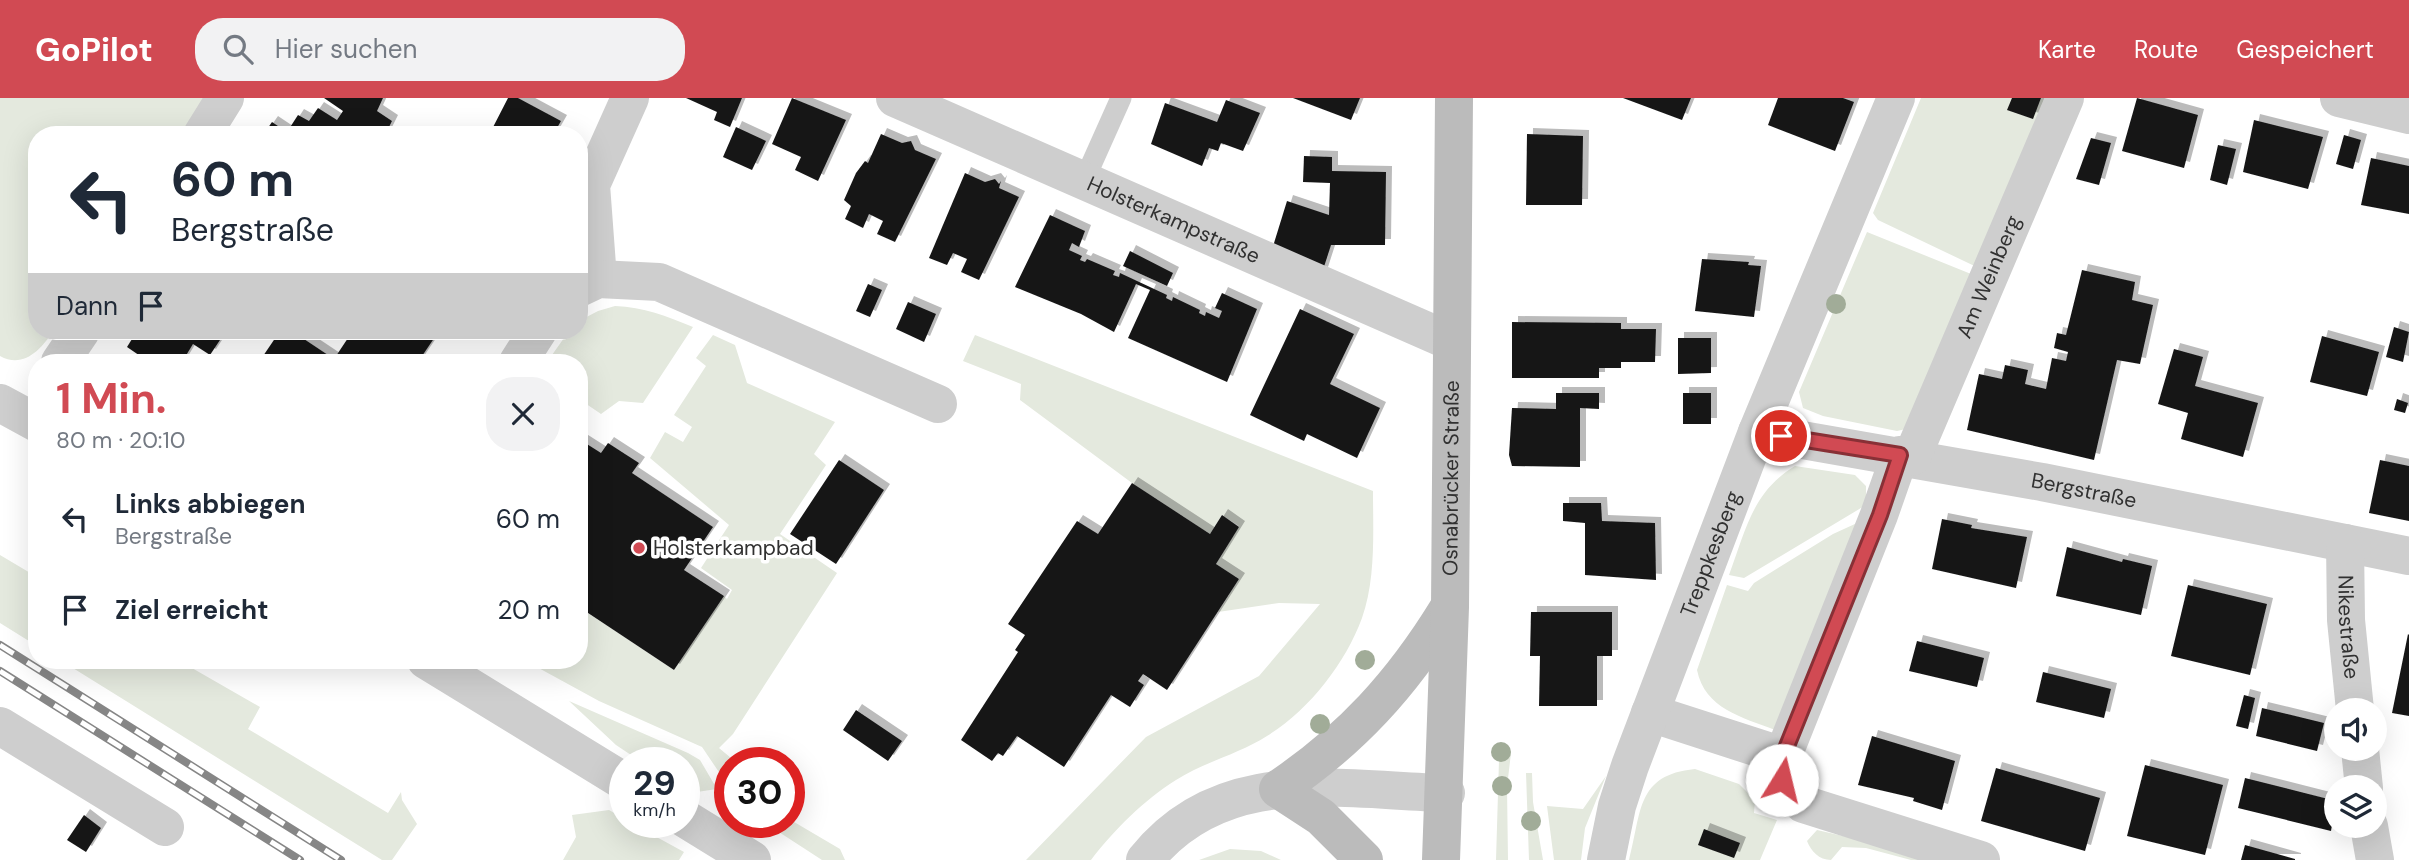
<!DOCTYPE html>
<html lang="de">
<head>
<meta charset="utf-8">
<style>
	body { margin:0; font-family:"DM Sans",sans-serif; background:#f2f2f3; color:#1f2937; height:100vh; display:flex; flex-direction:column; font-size:26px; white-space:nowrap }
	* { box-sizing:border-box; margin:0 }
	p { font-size:23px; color:#747a83 }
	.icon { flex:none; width:38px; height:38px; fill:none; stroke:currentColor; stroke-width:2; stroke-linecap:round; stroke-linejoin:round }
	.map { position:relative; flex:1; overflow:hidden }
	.sheet { position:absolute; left:28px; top:256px; width:560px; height:315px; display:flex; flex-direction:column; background:#fff; border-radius:28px; box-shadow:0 7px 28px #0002 }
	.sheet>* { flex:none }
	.guide { position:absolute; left:28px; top:28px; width:560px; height:214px; border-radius:28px; box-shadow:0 7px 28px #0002; background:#fff; color:#1f2937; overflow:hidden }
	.tools { position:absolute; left:2324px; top:600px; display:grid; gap:14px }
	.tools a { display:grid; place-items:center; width:63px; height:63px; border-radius:50%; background:#fff; box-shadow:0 7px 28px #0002; font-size:35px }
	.speed { position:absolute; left:609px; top:649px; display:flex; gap:14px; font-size:35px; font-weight:700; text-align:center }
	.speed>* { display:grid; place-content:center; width:91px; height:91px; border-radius:50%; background:#fff; box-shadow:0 7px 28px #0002; line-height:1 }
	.speed small { font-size:18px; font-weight:400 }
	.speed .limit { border:10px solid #d22; background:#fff; color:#111 }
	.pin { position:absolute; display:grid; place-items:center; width:60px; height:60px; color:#fff; margin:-30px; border:4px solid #fff; border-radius:50%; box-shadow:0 2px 7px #0007 }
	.me { position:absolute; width:77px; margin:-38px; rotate:9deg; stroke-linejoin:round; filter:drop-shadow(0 0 5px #0008) }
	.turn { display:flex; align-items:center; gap:24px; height:147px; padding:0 28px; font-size:32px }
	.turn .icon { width:91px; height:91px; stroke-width:2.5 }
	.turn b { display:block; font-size:49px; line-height:60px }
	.then { display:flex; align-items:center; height:66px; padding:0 28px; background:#0003; gap:14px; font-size:26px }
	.round { display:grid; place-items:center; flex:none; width:74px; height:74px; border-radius:28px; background:#f2f2f3 }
	.head { display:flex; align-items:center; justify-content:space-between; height:119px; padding:0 28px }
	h1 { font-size:42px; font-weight:700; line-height:52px; color:#d14a53 }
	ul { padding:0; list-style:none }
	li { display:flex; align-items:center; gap:21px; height:91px; padding:0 28px }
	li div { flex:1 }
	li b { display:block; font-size:26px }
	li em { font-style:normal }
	header { display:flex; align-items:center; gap:42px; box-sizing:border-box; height:98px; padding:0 35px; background:#d14a53; color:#fff }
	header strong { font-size:33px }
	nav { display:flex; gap:38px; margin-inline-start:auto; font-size:24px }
	.search { width:490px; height:63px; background:#f2f2f3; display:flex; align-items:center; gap:18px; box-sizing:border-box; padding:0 24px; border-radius:28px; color:#747a83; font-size:26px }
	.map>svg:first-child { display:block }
	.green { fill:#e4e9de }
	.building { fill:#181818; filter:url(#shadow) }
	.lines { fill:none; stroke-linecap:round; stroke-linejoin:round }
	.service { stroke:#cecece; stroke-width:21 }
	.minor { stroke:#cecece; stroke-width:38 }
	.tertiary { stroke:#cecece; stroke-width:38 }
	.secondary { stroke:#bbb; stroke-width:38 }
	.rail-casing { stroke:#868686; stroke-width:8 }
	.rail { stroke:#fff; stroke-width:5; stroke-dasharray:16; stroke-linecap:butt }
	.tree { fill:#a1ac98 }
	.route-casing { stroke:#883036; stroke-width:18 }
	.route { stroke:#d14a53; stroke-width:12 }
	.poi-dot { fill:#d14a53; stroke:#fff; stroke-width:2.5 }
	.labels { text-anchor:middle; stroke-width:7; stroke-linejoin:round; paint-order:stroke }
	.street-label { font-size:21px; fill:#313131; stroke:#fff }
	.poi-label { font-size:21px; fill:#313131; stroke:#fff; text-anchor:start }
</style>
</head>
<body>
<header>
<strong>GoPilot</strong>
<div class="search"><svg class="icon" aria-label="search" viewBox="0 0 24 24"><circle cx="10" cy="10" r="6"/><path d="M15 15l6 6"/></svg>Hier suchen</div>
<nav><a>Karte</a><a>Route</a><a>Gespeichert</a></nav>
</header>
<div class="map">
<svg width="2409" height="762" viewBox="0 0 2409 762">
	<defs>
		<filter id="shadow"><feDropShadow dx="6" dy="-6" stdDeviation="0" flood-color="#0004"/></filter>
	</defs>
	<rect width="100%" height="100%" fill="#fff"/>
	<path class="green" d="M0 0H209L187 37H37V233H53C41 252 23 271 0 258Z
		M1921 0H2046L1985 173 1878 122 1873 115Z
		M1867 134 1981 180 1906 331 1897 333 1823 318 1803 310 1799 294Z
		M615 208C644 209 666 218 693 229L643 305 619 303 601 316 579 301V264H547L569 233H579V223L598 213Z
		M713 237 735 247 747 285 835 324 814 356 826 367 780 436 837 475 733 636 719 650 737 665H730L727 686 702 649 599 603 524 562H579V509L674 572 724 498 727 501 732 492 701 470 729 427 650 360 665 334 683 344 692 329 674 317 706 268 696 260Z
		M975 237 1373 393C1373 433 1376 481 1362 520 1345 566 1309 612 1267 638 1239 656 1204 664 1176 682 1145 701 1113 733 1091 762H1026L1146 639 1259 578 1320 506 1279 505 1218 514 1239 481 1216 466 1239 428 1222 417 1210 436 1132 385 1020 302 1021 286 963 263Z
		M1795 368 1855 377 1866 388V407L1744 480 1729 477C1746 432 1752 394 1795 368Z
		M1868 420 1775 632C1742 619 1705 611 1697 572L1727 487 1748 493 1754 485 1833 436Z
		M0 457 37 479V548L0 525Z
		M60 562H178L260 609 248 631 388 715 401 694 402 702 417 726 392 762H382Z
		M569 603 688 655 700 662 717 691 690 695 684 691V665H643L616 647Z
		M1511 655 1507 689 1508 762H1496L1499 662Z
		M1695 671 1739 686 1755 702 1754 715 1777 722 1760 762H1629C1642 713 1636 677 1695 671Z
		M1526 675H1532L1533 704 1543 762H1529Z
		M1606 678 1585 730 1581 762H1554L1547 708 1583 711Z
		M609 712 625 721V724L631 725 684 754 679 762H563L576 739 572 717Z
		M789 721 840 751 845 762H822L765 725 789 724Z
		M1817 732 1947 762H1911L1866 750 1842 749 1831 762C1819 762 1811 753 1807 743Z
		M1230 751 1261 753 1281 762H1199Z"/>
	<path class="building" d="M324 0H383L377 13 392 23 385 37H263L272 24 287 34 298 17 309 23 318 10 337 22 343 13Z
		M508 0H518L561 23 553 37H489Z
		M686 0H742L730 29 714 22 717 14Z
		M792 0 846 22 818 83 795 72 801 59 772 46Z
		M1293 0H1360L1351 22Z
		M1623 0H1691L1682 22Z
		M1778 0H1843L1854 4 1835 53 1768 27Z
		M2012 0H2041L2033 21 2007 12Z
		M2137 0 2198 17 2184 70 2122 53Z
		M1226 2 1260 15 1243 53 1221 45 1218 53 1209 50 1202 68 1151 46 1165 5 1217 24Z
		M2254 22 2323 39 2308 91 2243 74Z
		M736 29 766 43 752 72 723 59Z
		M881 36 902 45 911 43 915 52 936 61 895 144 877 136 883 123 869 116 863 130 845 121 851 108 844 102 856 75 865 63 868 65Z
		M1527 36 1583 38 1582 107H1526Z
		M2344 37 2361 42 2353 71 2336 66Z
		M2091 40 2111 45 2099 87 2076 81Z
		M2218 47 2236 51 2227 87 2210 82Z
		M1304 58 1332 59V73L1386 74 1385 147H1331L1322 175 1270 158 1287 103 1329 117 1330 85 1303 84Z
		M2371 60 2409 68V116L2361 107Z
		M965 75 985 84 995 81 999 86 1001 83 999 90 1019 99 979 182 961 174 967 161 953 155 947 167 929 160Z
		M1050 117 1085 133 1079 149 1072 145 1069 152 1082 158 1080 162 1085 164 1087 161 1115 173 1113 177 1119 179 1120 175 1167 197 1166 200 1172 203 1173 199 1200 212 1199 215 1205 218 1206 214 1219 220 1222 213 1215 210 1222 195 1257 211 1227 284 1128 240 1150 192 1136 186 1114 234 1081 216 1015 189Z
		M1130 153 1173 175 1167 188 1123 168Z
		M1702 161 1749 164 1748 167 1761 168 1754 219 1695 213Z
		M2082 172 2135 184 2132 202 2153 207 2140 266 2117 262 2094 362 1967 332 1979 276 2002 281 2005 267 2028 272 2025 286 2046 291 2052 260 2066 263 2068 254 2054 250 2057 235 2066 237Z
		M868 186 882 192 870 219 856 213Z
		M908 204 936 216 924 244 896 231Z
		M1300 211 1354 236 1330 286 1380 310 1357 360 1307 336 1304 343 1250 317Z
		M1512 224 1621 225V231H1656L1655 264H1621V270H1599V280H1512Z
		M2394 229 2409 234 2403 264 2386 259Z
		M137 233H226L210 257 193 246 182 264H149L127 249Z
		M280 233H292L334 261 350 237 345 233H439L418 264H259Z
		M2322 238 2379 254 2367 298 2310 284Z
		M1678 240H1711V275L1678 276Z
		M2174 251 2203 259 2195 288 2258 305 2243 359 2181 341 2188 315 2158 306Z
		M1556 295H1599V311L1580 310V369L1512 368 1509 357 1512 310 1556 311Z
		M1683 295H1711V326H1683Z
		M2397 301 2408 305 2405 315 2394 312Z
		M579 341 601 355 608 345 625 356 639 365 632 375 713 429 684 472 724 498 674 572 579 509Z
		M839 362 884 392 836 466 790 436Z
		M2380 362 2409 368V423L2369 415Z
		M1132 385 1210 436 1222 417 1239 429 1216 466 1239 481 1167 592 1143 576 1138 583 1144 587 1130 609 1111 597 1064 669 1017 638 1003 658 998 655 992 663 961 642 1018 554 1015 552 1025 537 1008 526 1077 423 1098 436Z
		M1563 405H1601L1602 423 1655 425 1656 482 1585 477V425L1563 423Z
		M1942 421 1972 427 1971 430 2027 439 2016 490 1932 471Z
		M2067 449 2122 464 2123 461 2152 468 2141 517 2056 498Z
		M2188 487 2267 506 2250 577 2171 558Z
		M1531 514H1612V558H1597V608H1539L1540 558H1530Z
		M2408 536 2409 537V618L2392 615Z
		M1917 543 1984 560 1977 589 1909 573Z
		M2043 574 2111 591 2104 620 2036 604Z
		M2244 597 2255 600 2248 631 2236 628Z
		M2262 610 2324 625 2317 653 2256 638Z
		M856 612 902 643 888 663 843 632Z
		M1872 638 1955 663 1942 712 1913 703 1914 700 1858 687Z
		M2145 667 2223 687 2205 757 2127 738Z
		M1996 670 2100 700 2085 753 1981 723Z
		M2245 680 2336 703 2331 733 2238 710Z
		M84 717 101 730 86 754 67 742Z
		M1704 731 1740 745 1734 760 1698 747Z
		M2245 747 2295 761V762H2241Z"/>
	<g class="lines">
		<path class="service" d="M1083 85 1121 0"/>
		<g class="minor">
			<path id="s1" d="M895 0 1452 244"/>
			<path d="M2339 0 2409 17"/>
			<path d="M598 181 591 87 630 0"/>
			<path d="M579 190 598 181 659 184 938 306"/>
			<path d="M518 264 538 233"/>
			<path id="s2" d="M1757 334 2042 384 2409 458"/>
			<path d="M1900 357 1879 417 1783 658 1782 682 1803 706 1981 762"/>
			<path id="s3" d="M1912 359 2065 0"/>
			<path id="s4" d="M2345 445 2346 522 2355 612"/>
			<path d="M1650 615 1783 658"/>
			<path d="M0 628 165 729"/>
			<path d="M2360 651 2364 690"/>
			<path d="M2369 728 2375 762"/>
			<path id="s5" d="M1606 762 1617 708 1630 668 1757 334 1896 0"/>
		</g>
		<path class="tertiary" d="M202 37 225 0
			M60 264 81 233
			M0 305 37 325
			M426 562 625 684
			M684 720 752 762
			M1145 762C1221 666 1338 692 1446 695"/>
		<g class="secondary">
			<path d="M1364 762 1321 719 1278 691C1351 642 1402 586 1448 511"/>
			<path id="s6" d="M1441 762 1450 509 1454 0"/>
		</g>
		<g class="rail-casing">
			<path id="rail" d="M0 547 341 762
				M0 573 300 762"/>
		</g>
		<use href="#rail" class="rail"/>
	</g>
	<g class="tree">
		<circle cx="1836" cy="206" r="10"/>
		<circle cx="1365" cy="562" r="10"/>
		<circle cx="1320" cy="626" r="10"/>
		<circle cx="1501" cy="654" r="10"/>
		<circle cx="1502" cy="688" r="10"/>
		<circle cx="1531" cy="723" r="10"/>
	</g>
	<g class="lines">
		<g class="route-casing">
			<path id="route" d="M1781 338 1900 357 1880 417 1783 658 1782 682"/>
		</g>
		<use href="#route" class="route"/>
	</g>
	<circle class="poi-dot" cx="639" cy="450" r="7"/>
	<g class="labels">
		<g class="street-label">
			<text dy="7" stroke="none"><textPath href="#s1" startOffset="304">Holsterkampstraße</textPath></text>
			<text dy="7" stroke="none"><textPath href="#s3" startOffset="196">Am Weinberg</textPath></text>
			<text dy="7" stroke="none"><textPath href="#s6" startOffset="382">Osnabrücker Straße</textPath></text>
			<text dy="7" stroke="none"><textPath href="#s2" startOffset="332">Bergstraße</textPath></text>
			<text dy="7" stroke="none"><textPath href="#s5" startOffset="324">Treppkesberg</textPath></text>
			<text dy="7" stroke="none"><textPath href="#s4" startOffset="84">Nikestraße</textPath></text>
		</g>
		<g class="poi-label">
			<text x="653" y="457">Holsterkampbad</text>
		</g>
	</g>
</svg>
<div class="tools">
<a><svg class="icon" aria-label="sound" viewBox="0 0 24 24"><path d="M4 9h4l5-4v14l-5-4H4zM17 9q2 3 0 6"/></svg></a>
<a><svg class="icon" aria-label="layers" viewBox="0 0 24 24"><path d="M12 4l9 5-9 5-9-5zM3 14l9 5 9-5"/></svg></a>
</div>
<div class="speed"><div>29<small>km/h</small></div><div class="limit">30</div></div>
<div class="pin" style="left:1781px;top:338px;background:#d93025"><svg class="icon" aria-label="arrive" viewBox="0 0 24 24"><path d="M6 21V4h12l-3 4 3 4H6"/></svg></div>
<svg class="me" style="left:1782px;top:682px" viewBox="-20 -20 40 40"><circle r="19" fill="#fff"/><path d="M0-13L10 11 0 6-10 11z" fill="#d14a53"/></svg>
<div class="guide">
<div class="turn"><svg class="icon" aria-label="left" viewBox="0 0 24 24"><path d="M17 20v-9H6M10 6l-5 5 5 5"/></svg><div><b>60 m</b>Bergstraße</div></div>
<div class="then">Dann<svg class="icon" aria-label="arrive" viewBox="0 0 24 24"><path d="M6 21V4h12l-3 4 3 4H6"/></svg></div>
</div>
<section class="sheet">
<div class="head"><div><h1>1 Min.</h1><p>80 m · 20:10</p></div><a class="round"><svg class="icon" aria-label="close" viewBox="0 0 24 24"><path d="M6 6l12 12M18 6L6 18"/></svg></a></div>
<ul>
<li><svg class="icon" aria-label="left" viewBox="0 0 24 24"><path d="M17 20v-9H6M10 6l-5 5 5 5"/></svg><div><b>Links abbiegen</b><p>Bergstraße</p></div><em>60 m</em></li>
<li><svg class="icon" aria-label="arrive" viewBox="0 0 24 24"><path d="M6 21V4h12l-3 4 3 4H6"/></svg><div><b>Ziel erreicht</b></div><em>20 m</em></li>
</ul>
</section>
</div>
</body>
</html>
